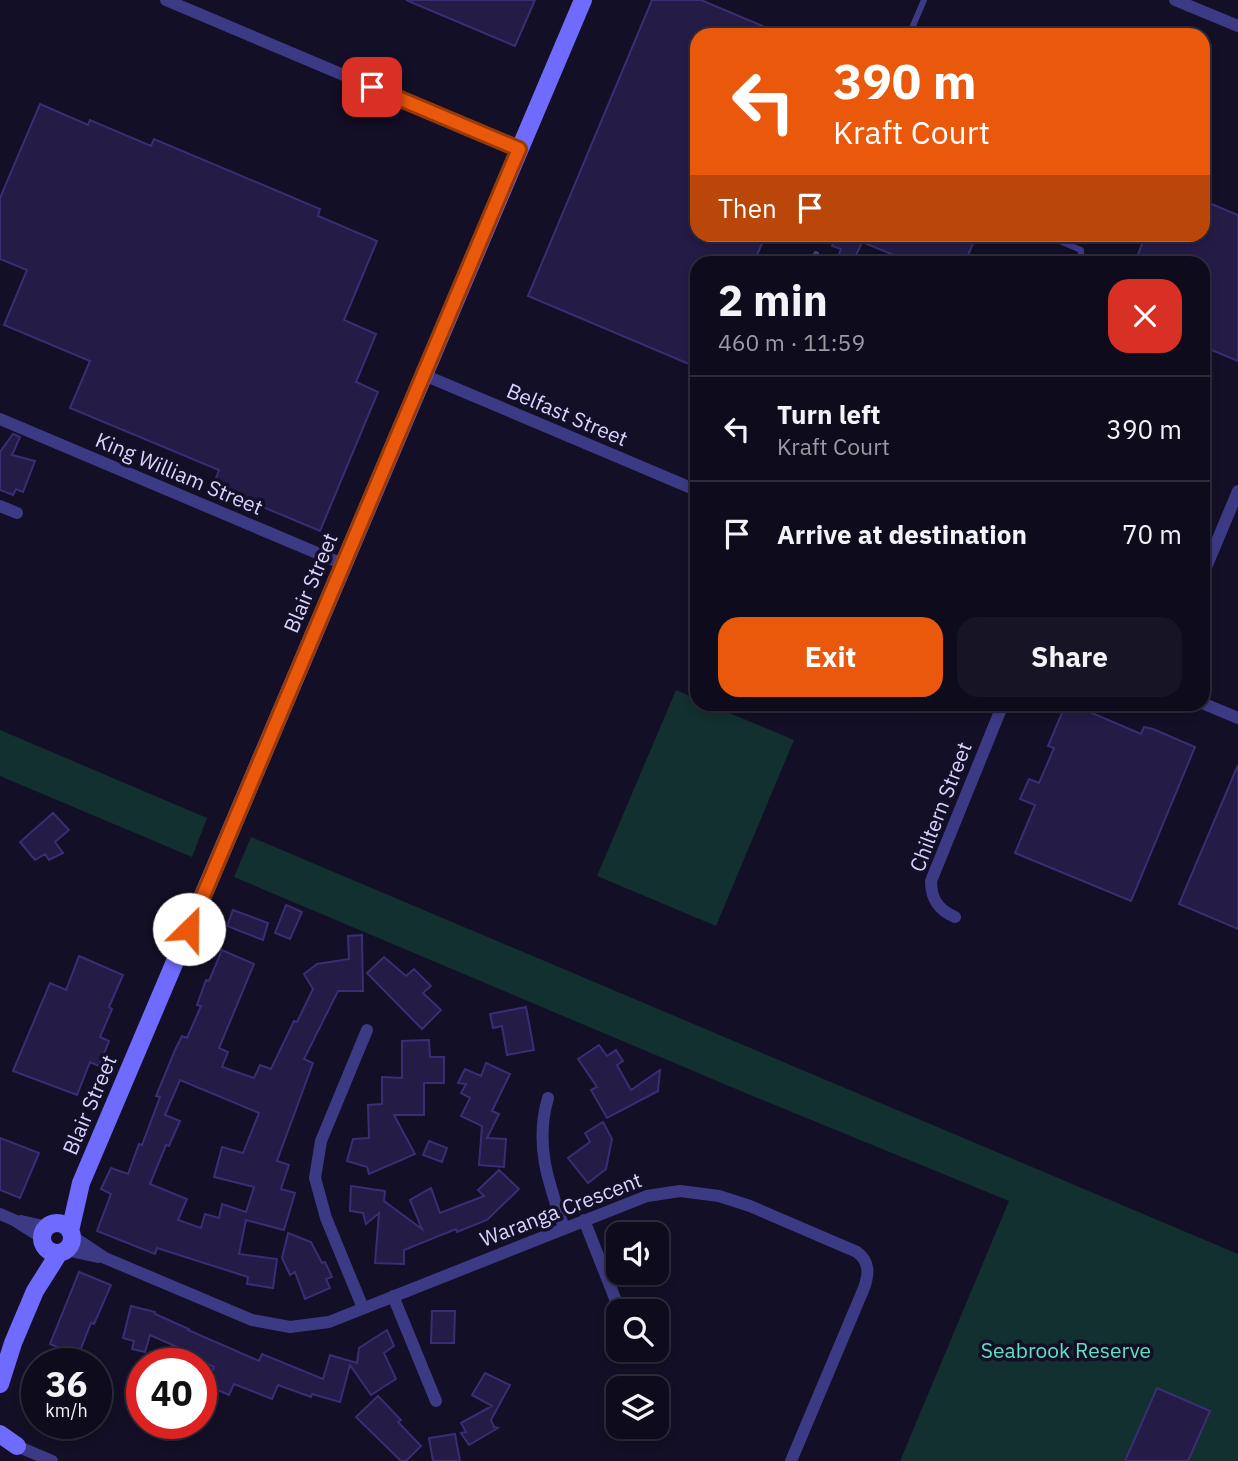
<!DOCTYPE html>
<html lang="en">
<head>
<meta charset="utf-8">
<style>
	body { margin:0; font-family:"IBM Plex Sans",sans-serif; background:#171425; color:#f1f3f6; height:100vh; display:flex; flex-direction:column; font-size:26px; white-space:nowrap }
	* { box-sizing:border-box; margin:0 }
	p { font-size:23px; color:#9b9ba3 }
	.icon { flex:none; width:38px; height:38px; fill:none; stroke:currentColor; stroke-width:2; stroke-linecap:round; stroke-linejoin:round }
	.map { position:relative; flex:1; overflow:hidden }
	.sheet { position:absolute; left:690px; top:256px; width:520px; height:455px; display:flex; flex-direction:column; background:#0e0b1c; border-radius:21px; box-shadow:0 4px 10px #0003,0 0 0 2px #2e2b3b }
	.sheet>* { flex:none }
	.top-card { position:absolute; left:690px; top:28px; width:520px; height:214px; border-radius:21px; box-shadow:0 4px 10px #0003,0 0 0 2px #2e2b3b; background:#ea580c; color:#fff; overflow:hidden }
	.controls { position:absolute; left:606px; top:1222px; display:grid; gap:14px }
	.controls a { display:grid; place-items:center; width:63px; height:63px; border-radius:14px; background:#0e0b1c; box-shadow:0 4px 10px #0003,0 0 0 2px #2e2b3b; font-size:35px }
	.speed { position:absolute; left:21px; top:1348px; display:flex; gap:14px; font-size:35px; font-weight:700; text-align:center }
	.speed>* { display:grid; place-content:center; width:91px; height:91px; border-radius:50%; background:#0e0b1c; box-shadow:0 4px 10px #0003,0 0 0 2px #2e2b3b; line-height:1 }
	.speed small { font-size:18px; font-weight:400 }
	.speed .limit { border:10px solid #d22; background:#fff; color:#111 }
	.pin { position:absolute; display:grid; place-items:center; width:60px; height:60px; color:#fff; margin:-30px; border-radius:14px; box-shadow:0 4px 10px #0006 }
	.me { position:absolute; width:77px; margin:-38px; rotate:23deg; stroke-linejoin:round; filter:drop-shadow(0 0 5px #0008) }
	.turn { display:flex; align-items:center; gap:24px; height:147px; padding:0 28px; font-size:32px }
	.turn .icon { width:91px; height:91px; stroke-width:2.5 }
	.turn b { display:block; font-size:49px; line-height:60px }
	.then { display:flex; align-items:center; height:66px; padding:0 28px; background:#0003; gap:14px; font-size:26px }
	.round { display:grid; place-items:center; flex:none; width:74px; height:74px; border-radius:21px; background:#171425 }
	.headline { display:flex; align-items:center; justify-content:space-between; height:119px; padding:0 28px }
	h1 { font-size:42px; font-weight:700; line-height:52px }
	.primary-button { display:flex; gap:14px; margin-top:auto; padding:14px 28px }
	.primary-button a { flex:1; height:80px; border-radius:21px; background:#ea580c; color:#fff; font-size:28px; font-weight:700; line-height:80px; text-align:center }
	.primary-button a+a { background:#171425; color:#f1f3f6 }
	ul { padding:0; list-style:none }
	li { display:flex; align-items:center; gap:21px; height:105px; padding:0 28px; border-top:2px solid #2e2b3b }
	li div { flex:1 }
	li b { display:block; font-size:26px }
	li em { font-style:normal }
	.map>svg:first-child { display:block }
	.green { fill:#12302f }
	.building { fill:#241b47; stroke:#3b2d73; stroke-width:2; fill-rule:evenodd }
	.lines { fill:none; stroke-linecap:round; stroke-linejoin:round }
	.lane { stroke:#3d3a85; stroke-width:6 }
	.street { stroke:#3d3a85; stroke-width:12 }
	.secondary { stroke:#6f6bff; stroke-width:18 }
	.route-casing { stroke:#983908; stroke-width:18 }
	.route { stroke:#ea580c; stroke-width:12 }
	.labels { text-anchor:middle; stroke-width:7; stroke-linejoin:round; paint-order:stroke }
	.street-label { font-size:21px; fill:#d9d4ff; stroke:#130f26 }
	.park-label { font-size:21px; fill:#5fe0c0; stroke:#130f26 }
</style>
</head>
<body>
<div class="map">
<svg width="1238" height="1461" viewBox="0 0 1238 1461">
	<rect width="100%" height="100%" fill="#130f26"/>
	<path class="green" d="M676 690 696 699V704H708L794 740 716 926 597 876Z
		M0 730 207 818 192 857 0 776Z
		M251 837 1238 1254V1461H900L1009 1201 755 1097 234 877Z"/>
	<path class="building" d="M406 0H535L515 46Z
		M652 0H701L784 35H696V234H766L754 262H696V367L528 296Z
		M40 104 88 125 90 120 151 146 154 139 320 209 318 216 377 241 344 320 376 334 356 382 378 392 320 531 213 486 219 470 70 408 90 361 4 325 27 270 0 259V198Z
		M1202 200 1238 215V361L1202 346V262H1135L1146 234H1202Z
		M837 234H977L965 262H911L862 242 853 262H836L841 249 832 246Z
		M13 434 20 437 12 455 35 461 23 492 16 489 13 495 0 490V452Z
		M1039 704H1082L1080 708 1141 734 1144 727 1153 729 1195 747 1131 901 1015 853 1035 805 1020 799 1029 779 1039 783 1054 748 1048 746 1062 713Z
		M1238 765V929L1179 904Z
		M53 813 69 830 55 842 63 853 49 860 45 854 35 860 20 842Z
		M286 905 302 912 290 939 275 933Z
		M233 910 268 923 263 940 227 926Z
		M362 935 363 991H338L304 1059 313 1063 277 1161 289 1165 281 1189 295 1193 284 1230 246 1220 239 1254 277 1259 273 1288 247 1284 248 1277 157 1248 155 1254 97 1231 111 1194 101 1189 111 1168 128 1174 139 1144 142 1145 160 1097 156 1096 175 1050 182 1036 187 1038 201 1006 197 1005 206 980 209 981 222 950 254 964 219 1048 228 1052 222 1067 254 1078 260 1065 271 1069 294 1021 297 1022 313 989 304 974 317 964 349 959 348 936ZM180 1080 259 1113 243 1153 222 1147 214 1177 254 1187 246 1212 222 1204 219 1218 205 1214 201 1228 178 1220 187 1199 150 1184 166 1145 169 1146 180 1121 165 1115Z
		M79 956 123 975 109 1007 112 1009 100 1037 109 1041 99 1066 90 1062 77 1095 13 1071 50 983 66 990Z
		M384 957 406 976 414 969 431 986 423 993 441 1010 422 1029 367 973Z
		M526 1007 534 1050 507 1055 502 1026 493 1028 490 1014Z
		M429 1040 430 1057H444V1083H424V1115H394L415 1154 369 1174 367 1167 347 1161 353 1139 369 1138 368 1105 382 1104V1077L402 1078V1041Z
		M599 1045 607 1056 616 1050 623 1061 617 1065 631 1090 660 1070 658 1091 607 1118 591 1090 597 1087 578 1059Z
		M486 1063 510 1074 492 1111 499 1114 487 1138 506 1139 504 1167 479 1165 482 1126 461 1116 470 1098 461 1093 466 1084 458 1083 465 1069 481 1076Z
		M603 1122 612 1139 606 1169 588 1183 568 1158 590 1142 585 1133Z
		M0 1138 39 1153 20 1198 0 1190Z
		M429 1141 447 1148 442 1162 423 1155Z
		M499 1170 519 1189 487 1220 457 1232 456 1229 404 1250V1264L375 1263 379 1213 366 1224 363 1213 350 1211 351 1186 385 1191 384 1201 422 1229 410 1200 431 1188 440 1213 484 1196 478 1190Z
		M288 1233 311 1242 322 1263 325 1262 332 1277 326 1279 330 1288 305 1299 295 1272 290 1275 282 1258Z
		M79 1272 111 1285 94 1324 91 1323 78 1356 50 1344Z
		M131 1306 155 1312V1314L189 1329 188 1330 259 1361 262 1354 323 1379 330 1355 357 1363 359 1348 387 1330 394 1346 384 1353 396 1379 371 1395 350 1365 340 1402 312 1394 311 1397 278 1385 272 1399 234 1384 229 1395 206 1385 214 1367 182 1353 184 1350 150 1335 145 1352 132 1349 134 1341 123 1338Z
		M432 1311H455L454 1343H431Z
		M485 1373 510 1385 491 1420 494 1427 498 1428 469 1445 461 1433 466 1432 461 1423 492 1406 472 1395Z
		M1157 1388 1210 1411 1188 1461H1125Z
		M378 1396 401 1420 398 1422 421 1446 406 1461H401L356 1417Z
		M455 1434 460 1461H433L429 1438Z"/>
	<g class="lines">
		<path class="lane" d="M909 35 924 0
			M1043 234 1081 250V262
			M812 262 816 254"/>
		<path class="street" d="M166 0 519 149
			M1175 0 1238 26
			M424 375 696 490
			M0 419 343 564
			M0 506 17 513
			M1202 577 1238 491
			M1202 703 1238 718
			M955 917C938 910 931 899 931 881L1003 704
			M548 1098C534 1145 549 1184 564 1228
			M0 1214 14 1220 42 1238
			M584 1220 620 1311
			M21 1221 48 1227
			M72 1236 105 1258 252 1320 290 1327 329 1322 647 1196 680 1191 719 1196 750 1206 857 1252C870 1262 869 1274 864 1288L791 1461
			M66 1250 98 1257
			M393 1296 436 1401
			M363 1308 326 1218 315 1178 321 1141 367 1030
			M17 1446 52 1461"/>
		<path class="secondary" d="M42 1238a15 15 0 1 1 30 0a15 15 0 1 1-30 0Z
			M70 1231 81 1183 583 0
			M0 1384 13 1343 35 1291 59 1253
			M0 1434 17 1446"/>
	</g>
	<g class="lines">
		<g class="route-casing">
			<path id="route" d="M189 929 519 149 372 87"/>
		</g>
		<use href="#route" class="route"/>
	</g>
	<g class="labels">
		<g class="street-label">
			<text transform="translate(567 415) rotate(23)" y="7">Belfast Street</text>
			<text transform="translate(179 474) rotate(23)" y="7">King William Street</text>
			<text transform="translate(311 583) rotate(-67)" y="7">Blair Street</text>
			<text transform="translate(941 807) rotate(-69)" y="7">Chiltern Street</text>
			<text transform="translate(90 1105) rotate(-67)" y="7">Blair Street</text>
			<text transform="translate(561 1210) rotate(-21)" y="7">Waranga Crescent</text>
		</g>
		<g class="park-label">
			<text x="1066" y="1358">Seabrook Reserve</text>
		</g>
	</g>
</svg>
<div class="controls">
<a><svg class="icon" aria-label="sound" viewBox="0 0 24 24"><path d="M4 9h4l5-4v14l-5-4H4zM17 9q2 3 0 6"/></svg></a>
<a><svg class="icon" aria-label="search" viewBox="0 0 24 24"><circle cx="10" cy="10" r="6"/><path d="M15 15l6 6"/></svg></a>
<a><svg class="icon" aria-label="layers" viewBox="0 0 24 24"><path d="M12 4l9 5-9 5-9-5zM3 14l9 5 9-5"/></svg></a>
</div>
<div class="speed"><div>36<small>km/h</small></div><div class="limit">40</div></div>
<div class="pin" style="left:372px;top:87px;background:#d93025"><svg class="icon" aria-label="arrive" viewBox="0 0 24 24"><path d="M6 21V4h12l-3 4 3 4H6"/></svg></div>
<svg class="me" style="left:189px;top:929px" viewBox="-20 -20 40 40"><circle r="19" fill="#fff"/><path d="M0-13L10 11 0 6-10 11z" fill="#ea580c"/></svg>
<div class="top-card">
<div class="turn"><svg class="icon" aria-label="left" viewBox="0 0 24 24"><path d="M17 20v-9H6M10 6l-5 5 5 5"/></svg><div><b>390 m</b>Kraft Court</div></div>
<div class="then">Then<svg class="icon" aria-label="arrive" viewBox="0 0 24 24"><path d="M6 21V4h12l-3 4 3 4H6"/></svg></div>
</div>
<section class="sheet">
<div class="headline"><div><h1>2 min</h1><p>460 m · 11:59</p></div><a class="round" style="background:#d93025;color:#fff"><svg class="icon" aria-label="close" viewBox="0 0 24 24"><path d="M6 6l12 12M18 6L6 18"/></svg></a></div>
<ul>
<li><svg class="icon" aria-label="left" viewBox="0 0 24 24"><path d="M17 20v-9H6M10 6l-5 5 5 5"/></svg><div><b>Turn left</b><p>Kraft Court</p></div><em>390 m</em></li>
<li><svg class="icon" aria-label="arrive" viewBox="0 0 24 24"><path d="M6 21V4h12l-3 4 3 4H6"/></svg><div><b>Arrive at destination</b></div><em>70 m</em></li>
</ul>
<div class="primary-button"><a>Exit</a><a>Share</a></div>
</section>
</div>
</body>
</html>
